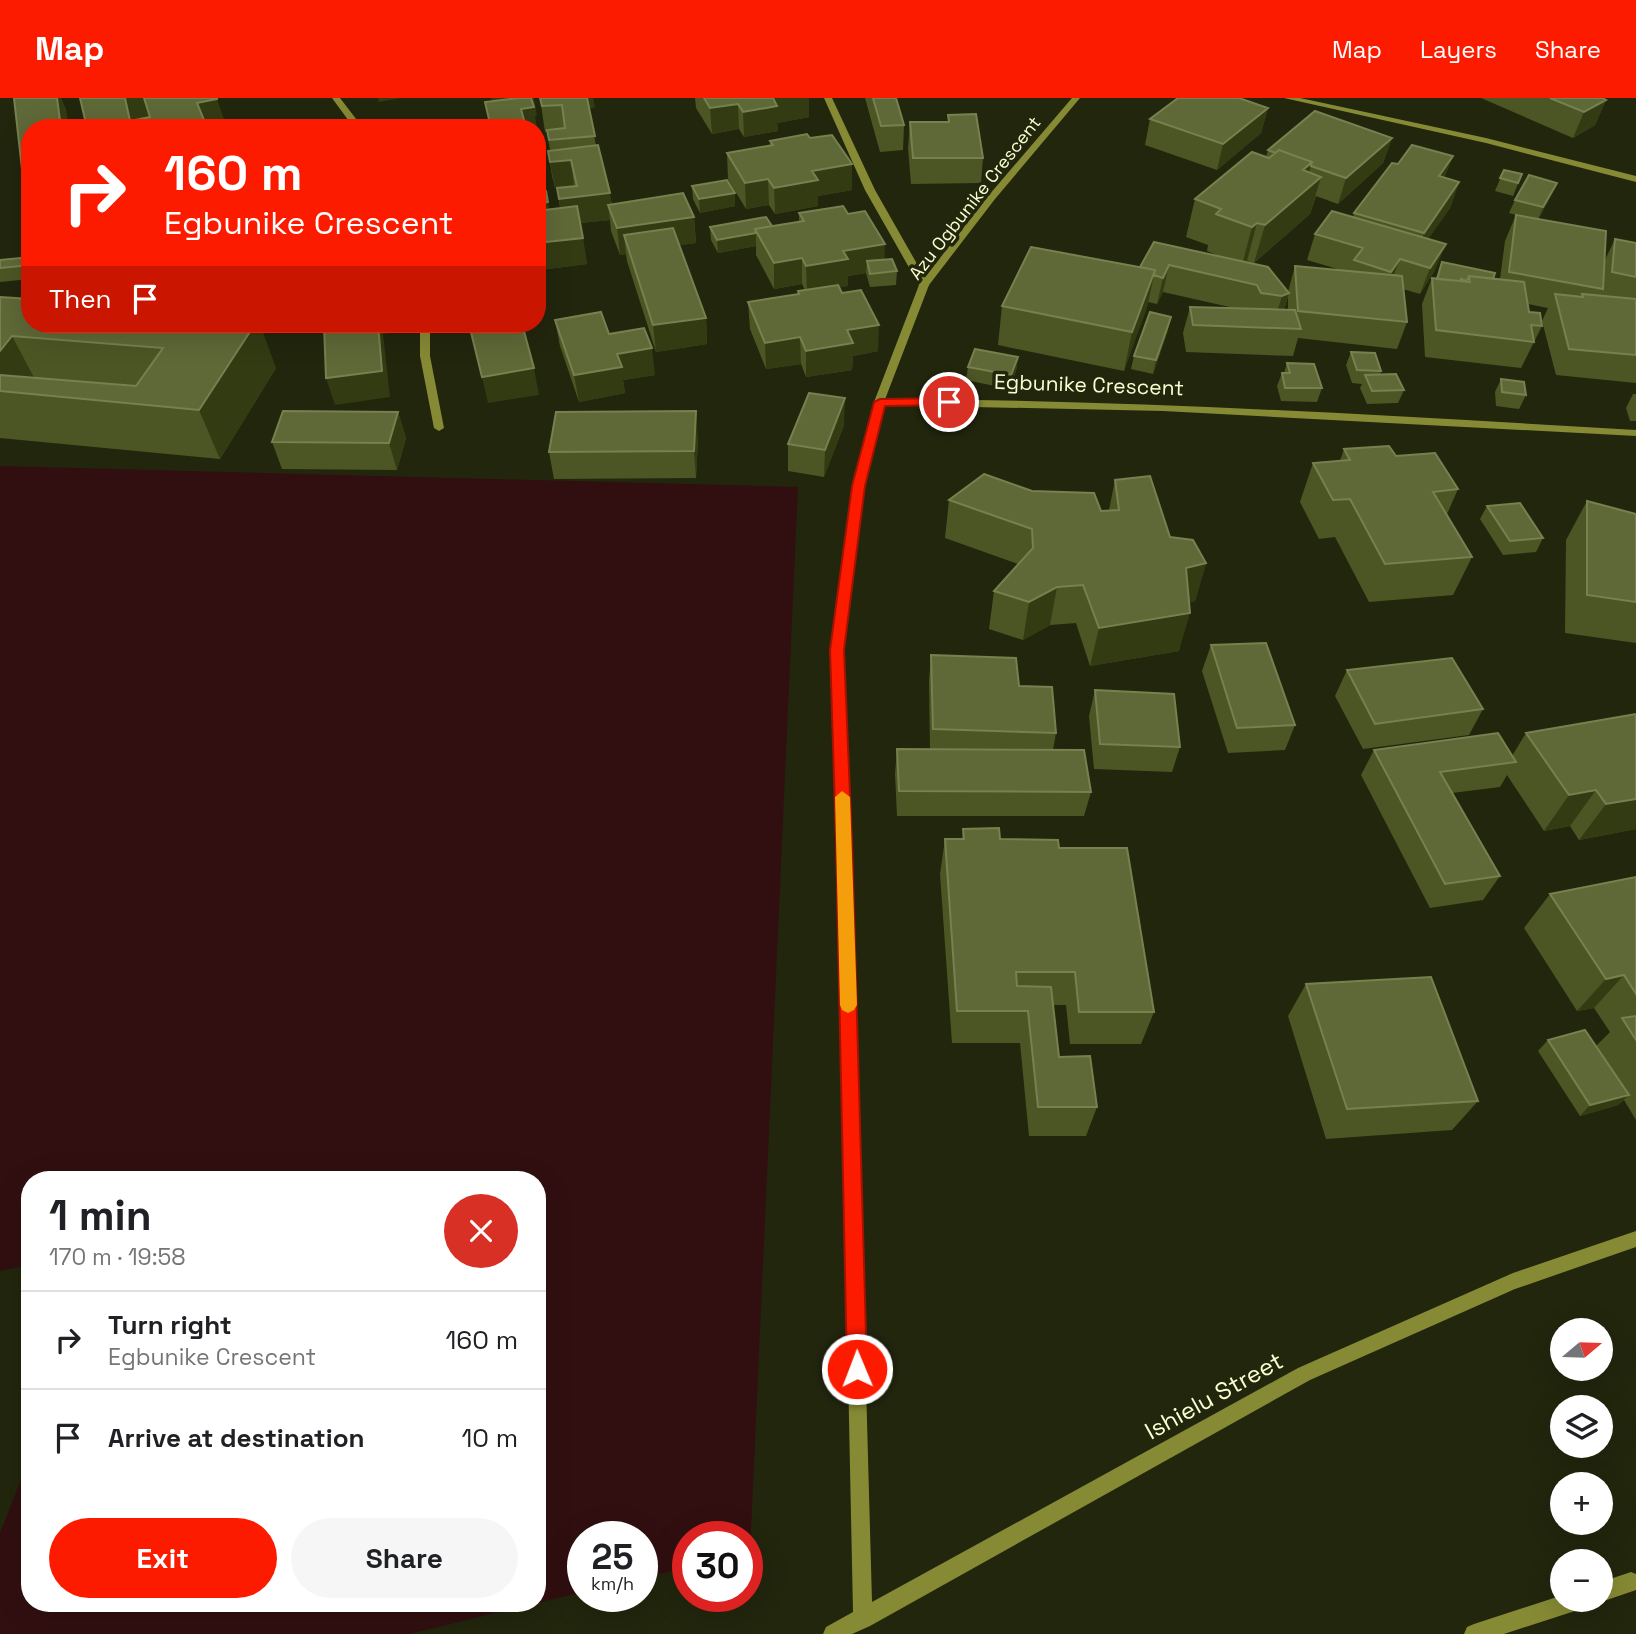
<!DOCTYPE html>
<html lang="en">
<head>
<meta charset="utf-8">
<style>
	body { margin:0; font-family:"Space Grotesk",sans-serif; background:#f6f6f6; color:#202124; height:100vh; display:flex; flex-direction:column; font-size:26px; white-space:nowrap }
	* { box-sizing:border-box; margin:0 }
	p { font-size:23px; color:#757577 }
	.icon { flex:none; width:38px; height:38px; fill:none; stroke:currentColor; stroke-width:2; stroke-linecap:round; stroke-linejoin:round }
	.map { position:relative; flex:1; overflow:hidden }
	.panel { position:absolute; left:21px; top:1073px; width:525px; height:441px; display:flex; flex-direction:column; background:#fff; border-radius:28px; box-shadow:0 7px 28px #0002 }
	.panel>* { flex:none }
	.guide { position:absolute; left:21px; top:21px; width:525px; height:214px; border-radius:28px; box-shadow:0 7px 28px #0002; background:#fd1b00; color:#fff; overflow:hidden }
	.needle { width:46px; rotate:71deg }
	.fabs { position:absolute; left:1550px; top:1220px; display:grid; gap:14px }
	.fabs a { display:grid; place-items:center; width:63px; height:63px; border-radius:50%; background:#fff; box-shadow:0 7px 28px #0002; font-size:35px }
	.speed { position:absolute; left:567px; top:1423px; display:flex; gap:14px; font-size:35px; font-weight:700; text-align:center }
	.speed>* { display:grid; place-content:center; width:91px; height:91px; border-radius:50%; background:#fff; box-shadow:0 7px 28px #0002; line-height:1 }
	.speed small { font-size:18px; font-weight:400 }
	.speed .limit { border:10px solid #d22; background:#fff; color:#111 }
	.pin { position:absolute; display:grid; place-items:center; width:60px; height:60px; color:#fff; margin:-30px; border:4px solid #fff; border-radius:50%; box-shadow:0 2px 7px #0007 }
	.me { position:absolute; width:77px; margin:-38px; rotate:359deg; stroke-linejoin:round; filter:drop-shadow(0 0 5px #0008) }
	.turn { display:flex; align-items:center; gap:24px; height:147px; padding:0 28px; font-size:32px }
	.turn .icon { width:91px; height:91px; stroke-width:2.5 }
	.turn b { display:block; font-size:49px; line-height:60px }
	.then { display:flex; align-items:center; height:66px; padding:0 28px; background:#0003; gap:14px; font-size:26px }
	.round { display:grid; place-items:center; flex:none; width:74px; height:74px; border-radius:37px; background:#f6f6f6 }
	.headline { display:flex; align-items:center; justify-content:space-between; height:119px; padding:0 28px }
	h1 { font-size:42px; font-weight:700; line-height:52px }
	.cta { display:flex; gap:14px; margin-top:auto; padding:14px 28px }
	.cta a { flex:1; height:80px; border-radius:42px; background:#fd1b00; color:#fff; font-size:28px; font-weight:700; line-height:80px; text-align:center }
	.cta a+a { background:#f6f6f6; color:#202124 }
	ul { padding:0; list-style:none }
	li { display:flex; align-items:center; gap:21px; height:98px; padding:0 28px; border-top:2px solid #e0e0e0 }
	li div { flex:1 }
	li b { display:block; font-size:26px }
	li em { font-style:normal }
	header { display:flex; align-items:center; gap:42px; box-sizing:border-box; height:98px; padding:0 35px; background:#fd1b00; color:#fff }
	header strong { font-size:33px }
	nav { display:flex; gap:38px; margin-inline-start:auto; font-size:24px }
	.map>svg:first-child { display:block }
	.green { fill:#310f10 }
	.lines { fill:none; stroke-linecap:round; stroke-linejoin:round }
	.service { fill:#868a34; fill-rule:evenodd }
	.minor { fill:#868a34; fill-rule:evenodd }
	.tertiary { fill:#868a34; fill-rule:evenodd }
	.wall { fill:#4c5624; fill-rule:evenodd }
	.shaded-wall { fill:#333b13 }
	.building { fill:#5f6837; stroke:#77804f; stroke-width:2 }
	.route { fill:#fd1b00; stroke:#a41200; stroke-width:2 }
	.slow { fill:#f59e0b }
	.labels { text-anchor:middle; stroke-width:7; stroke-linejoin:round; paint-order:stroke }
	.far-street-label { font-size:18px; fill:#faffd2; stroke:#22260d }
	.street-label { font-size:21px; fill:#faffd2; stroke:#22260d }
	.near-street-label { font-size:24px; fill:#faffd2; stroke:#22260d }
</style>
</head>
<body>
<header>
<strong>Map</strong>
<nav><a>Map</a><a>Layers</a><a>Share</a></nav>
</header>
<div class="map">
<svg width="1636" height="1536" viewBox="0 0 1636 1536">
	<rect width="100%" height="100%" fill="#22260d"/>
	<path class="green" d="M0 368 798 389 750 1455H747V1438H688V1469L642 1480V1438H583V1494L409 1536H0V1435L30 1359V1505H537V1082H30V1167L0 1173Z"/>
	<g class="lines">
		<path class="service" d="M332 0H340L363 30H354Z
			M420 226H430V258L444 330 439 333 434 330 420 258Z"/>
		<path class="minor" d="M824 0H832L875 92 929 187 927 189 919 187 865 92Z
			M1284 0H1300L1486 40 1636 78V84L1486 45Z
			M879 301C1132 302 1384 317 1636 332V338L1163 313 883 307 864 388 843 552 851 744 872 1504 1298 1270 1513 1175 1636 1133V1149L1515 1191 1310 1282 870 1528 852 1536H823L826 1529 853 1514 837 744 831 552 852 388 874 304Z
			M1631 1474 1636 1476V1492L1601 1504 1596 1502H1601V1484Z
			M1563 1497V1502H1588L1585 1509 1578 1512 1504 1536H1464L1467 1529 1474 1526Z"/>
		<path class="tertiary" d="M1072 0H1080L995 101 929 187 884 304 883 306H875L874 304 919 187 989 97Z"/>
	</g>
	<path class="wall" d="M540 0 595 9 589 10 596 48 612 106 694 119 696 145 679 147 706 220 707 246 656 254 627 163 626 156 620 157 611 133 610 122 580 125 587 166 540 172 537 157V94L550 111 560 110 557 90H555L552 78 548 53 550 52 547 34H545Z
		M695 0H809V19L777 25 778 33 744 39 739 31 712 36 696 10Z
		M865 0H896L904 27 903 52 880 54Z
		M1481 0H1602L1606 2 1595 27 1573 40Z
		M1268 10 1261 35 1217 72 1145 47 1150 21Z
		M948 17 983 60 981 85 911 86 908 50 910 24H948Z
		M1392 40 1383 65 1338 106 1316 98 1310 116 1254 165 1247 163 1245 164 1288 194 1295 168 1341 172 1307 162 1315 136 1353 119 1354 115 1445 80 1459 84 1450 110 1428 141 1435 172 1420 196 1403 191 1407 224 1397 251 1298 240 1293 258 1186 254 1183 235 1190 209 1234 210 1163 194 1157 206 1148 204 1124 273 998 247 1002 208 1140 169 1219 158 1207 153 1208 147 1186 139 1195 101 1266 59 1268 52ZM1288 199V212H1284Z
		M770 43 852 92 818 98V108L775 116 769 107 746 111 728 81 727 55 770 48Z
		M1504 72 1522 76 1513 98 1495 93Z
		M1557 85 1538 121 1605 162 1615 141 1636 145V285L1556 277 1542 223 1548 210 1528 206 1529 214 1542 228 1521 270 1425 259 1422 206 1432 180 1436 181 1442 164 1493 181H1500L1505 143 1516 117 1520 118 1509 115 1515 102Z
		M692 88 735 95V108L700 115 693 101Z
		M799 115 848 116 884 162 897 173 896 187 870 189 866 175 848 178V188L839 189 878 253 853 258 852 272 806 279 801 266 766 271 750 231 748 204 798 197V193L805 192 802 186 774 191 756 157V148L718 155 711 142 710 129 772 128 799 124Z
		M30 159V181L0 184V162Z
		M0 199 276 270 220 361 0 340Z
		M555 222 609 236 655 277 623 282 625 295 579 304 560 248Z
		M1168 232 1153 276 1131 271 1134 258Z
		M1351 254 1381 273 1380 276 1404 292 1398 305 1367 306 1360 290 1362 286 1352 285 1346 267Z
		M1018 259 1016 273 1009 291 966 282 968 269Z
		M1287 265 1322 290 1317 304 1281 303 1277 288 1282 275H1284Z
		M1501 281 1526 297 1519 311 1496 308 1495 294Z
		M1633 296H1636V323H1630L1626 310Z
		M398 314 406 340 397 372 282 371 272 344Z
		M844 327 824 379 788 373V346Z
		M698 340 696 380 554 381 549 354Z
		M1344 351 1396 358 1458 391 1447 416 1472 459 1453 497 1369 504 1335 439 1319 441 1300 404 1313 365 1340 363Z
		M1115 382 1170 439 1206 465 1195 503 1189 504 1179 553 1090 568 1076 525 1050 527 1023 542 989 531 994 493 1018 466 945 440 949 402 1032 393 1101 413 1109 412Z
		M1587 403 1636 416V545L1565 535 1566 442Z
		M1487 408 1543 440 1536 454 1503 457 1480 421Z
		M1211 547 1295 627 1285 652 1228 655 1202 573Z
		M931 557 1019 588 1056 635 1053 652 1091 694 1084 718H897L895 676 897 651H930L929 583Z
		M1347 572 1483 611 1469 637 1363 651 1335 598Z
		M1095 592 1180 649 1172 674 1094 671 1089 618Z
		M1636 616V731L1579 742 1570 728 1544 733 1507 677 1500 689 1452 695 1500 778 1483 802 1430 810 1361 677 1374 652 1512 658 1526 635Z
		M963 731 1000 741 1059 750 1154 914 1141 946H1070L1066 907H1053L1059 959 1097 1009 1086 1038H1029L1020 945H952L940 776 945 741H962Z
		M1636 779V1022L1624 1002 1618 1007 1580 1018 1538 953 1548 942 1596 948 1610 934 1594 910 1577 913 1524 830 1550 796Z
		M1306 886 1478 1003 1452 1032 1326 1041 1288 918Z"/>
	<path class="shaded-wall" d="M57 0H61L66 11 69 30H61Z
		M124 0H145L156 30 130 23Z
		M378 0H401L379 4Z
		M491 0H534L537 18H535L537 30H524L495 23Z
		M546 0H593L595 9 563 13 562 7Z
		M772 0H809V19L777 25 778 33 744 39 743 14Z
		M217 1 227 30H191L197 5Z
		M1606 2 1595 27 1573 40 1584 14Z
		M738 6 739 31 712 36 710 10Z
		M1268 10 1261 35 1217 72 1223 46Z
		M1392 40 1383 65 1338 106 1346 80Z
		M537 45H540L544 71H542L546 91 537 92Z
		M1453 58 1443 84 1439 78Z
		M571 62 574 88 555 90 550 64Z
		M1312 64 1304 94 1321 79 1310 116 1254 165 1265 127 1303 72Z
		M852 66V92L818 98V108L775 116 774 90 812 73Z
		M768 81 769 107 746 111 745 85Z
		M1459 84 1450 110 1414 161 1424 135Z
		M1557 85 1551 98 1538 123 1543 109Z
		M30 88V101L24 89Z
		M610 95 614 121 608 107 610 122 563 127 559 101Z
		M735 95V108L700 115 699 101Z
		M548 104 553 130 537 132V106Z
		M694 119 696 145 630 155 624 137 626 156 620 157 617 130Z
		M1257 125 1247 163 1242 167 1252 129Z
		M756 135V148L718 155 717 142Z
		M583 140 587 166 540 172 537 157V145Z
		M885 146 884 172 867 163 866 175 848 178V188L807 195 806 168 843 153Z
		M1446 146 1435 172 1420 196 1430 170Z
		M802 160V186L774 191V165Z
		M1400 161 1390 187 1382 200 1391 174Z
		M1169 167 1163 194 1157 206 1163 180Z
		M1155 172 1147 210 1124 273 1132 234Z
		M1289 195 1281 221 1274 224 1282 198Z
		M1171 219 1168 232 1153 276 1156 262Z
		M706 220 707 246 656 254 653 227Z
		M255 226H260L276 270 220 361 199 312Z
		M328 226H388L390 235 383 236 390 299 335 307 326 280Z
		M879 227 878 253 853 258 852 272 806 279V253L847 232Z
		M12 238 38 287 0 293V253Z
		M800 239 801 266 766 271 765 245Z
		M652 250 655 277 623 282 625 295 579 304 574 277 617 256Z
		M1018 259 1016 273 1009 291 1011 277Z
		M534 270 539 297 488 305 482 279Z
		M845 300 844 327 824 379 825 352Z
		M696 313 698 340 696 380 694 353Z
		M398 314 406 340 397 372 389 345Z
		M1206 465 1195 503 1175 508 1186 470Z
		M1057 489 1050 527 1023 542 1029 504Z
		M1190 515 1179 553 1090 568 1099 530Z
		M1596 692 1570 728 1544 733 1569 697Z
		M1636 701V731L1579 742 1606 706Z
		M1624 877 1594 910 1577 913 1606 881Z
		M1629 997 1618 1007 1580 1018 1590 1007Z"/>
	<path class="building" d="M14 0H57L61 30H30V88L24 89Z
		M80 0H125L130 23 150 19 144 0H217V1L197 5 206 27 191 30H87Z
		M519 0H531L534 9 521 11 526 30H491L485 4Z
		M540 0H587L595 38 549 42 547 32 565 30 562 7 542 8Z
		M704 0H773L777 8 743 14 738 6 710 10Z
		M873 0H896L904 27 881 28Z
		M1178 0H1239L1268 10 1223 46 1150 21Z
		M1550 0H1602L1606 2 1584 14Z
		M1315 13 1392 40 1346 80 1311 68 1312 64 1279 52 1275 55 1268 52Z
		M976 16 983 60H913L910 24H949L948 17Z
		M537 34 540 45H537Z
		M807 36 810 40 832 37 852 66 812 73 818 82 774 90 768 81 745 85 727 55 773 47 770 43Z
		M598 47 610 95 559 101 557 90 577 88 571 62 550 64 548 53Z
		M1412 47 1453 58 1439 78 1459 84 1424 135 1354 115 1392 65 1398 66Z
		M1279 52 1312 64 1303 72 1321 79 1265 127 1257 125 1252 129 1216 116 1221 111 1195 101 1252 54 1269 60Z
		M537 53H538L541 65 537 66Z
		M1504 72 1522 76 1518 85 1500 80Z
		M1529 77 1557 85 1543 109 1515 102Z
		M727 82 735 95 699 101 692 88Z
		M546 93 548 104 537 106V94Z
		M683 95 694 119 617 130 608 107Z
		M577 108 583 140 537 145V113Z
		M843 108 848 116 865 113 885 146 843 153 848 161 806 168 802 160 774 165 755 131 804 123 799 115Z
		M1332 113 1446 146 1430 170 1400 161 1391 174 1354 162 1363 150 1315 136Z
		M1516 117 1606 133 1603 191 1509 174Z
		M766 119 772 128 755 131 756 135 717 142 710 129Z
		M673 130 706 220 653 227 624 137Z
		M1615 141 1636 145V179L1612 174Z
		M1154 144 1268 169 1289 195 1282 198 1261 195 1257 187 1169 167 1163 180 1154 177 1155 172 1140 169Z
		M1031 149 1155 172 1132 234 1002 208Z
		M30 159V167L0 170V162Z
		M892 161 897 173 870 176 867 163Z
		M1442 164 1495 175 1493 181 1469 178 1467 183 1461 181V183L1437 181Z
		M1295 168 1402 178 1407 224 1298 213Z
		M1469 178 1524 184 1529 214 1540 215 1542 228 1531 227 1534 244 1436 232 1432 180 1470 184Z
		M838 187 842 195 861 192 879 227 847 232 853 245 806 253 800 239 765 245 748 204 799 196 798 193Z
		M1555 196 1583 199 1582 196 1636 201V257L1569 251Z
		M0 199 30 201V226H255L199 312 0 293V277L136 288 163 250 12 238 0 253Z
		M1190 209 1295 212 1301 231 1193 227Z
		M601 214 609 236 644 230 652 250 617 256 622 269 574 277 555 222Z
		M1150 214 1171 219 1156 262 1134 258Z
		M324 226H378L382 273 326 280Z
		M469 226H522L534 270 482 279Z
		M975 251 1018 259 1011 277 968 269Z
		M1351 254 1375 255 1381 273 1357 272Z
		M1287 265 1314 266 1322 290H1285L1282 275H1290Z
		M1396 276 1404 292 1372 293 1365 277Z
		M1501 281 1524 284 1526 297 1502 294Z
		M809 295 845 300 825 352 788 346Z
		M283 313 398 314 389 345 272 344Z
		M696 313 694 353 549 354 556 314Z
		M1389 348 1396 358 1435 355 1458 391 1433 394 1472 459 1385 466 1350 401 1333 402 1313 365 1350 362 1344 351Z
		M984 376 1032 393 1094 395 1101 413 1119 412 1115 382 1150 378 1170 439 1193 442 1206 465 1186 470 1190 515 1099 530 1083 487 1057 489 1029 504 994 493 1033 450 1032 431 949 402Z
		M1587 403 1636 416V504L1587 497Z
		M1520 405 1543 440 1510 443 1487 408Z
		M1266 545 1295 627 1237 630 1211 547Z
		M931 557 1016 560 1019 588 1052 589 1056 635 933 631Z
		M1452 560 1483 611 1375 626 1347 572Z
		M1095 592 1174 596 1180 649 1100 646Z
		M1636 616V701L1606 706 1596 692 1569 697 1526 635Z
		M1498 635 1516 664 1440 674 1500 778 1445 786 1374 652Z
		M897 651 1084 652 1091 694 899 693Z
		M999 730 1000 741 1058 742 1059 750H1127L1154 914H1079L1075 874H1016L1017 888 1051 889 1059 959 1090 958 1097 1009H1038L1028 913H957L945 741H964L963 731Z
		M1636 779V896L1624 877 1606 881 1550 796Z
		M1431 879 1478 1003 1347 1011 1306 886Z
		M1636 918V942L1622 920Z
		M1585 932 1629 997 1590 1007 1548 942Z"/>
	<path class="route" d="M949 300 953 302V307L885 308 865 388 844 552 852 744 867 1271 864 1278 857 1281 850 1278 847 1271 836 744 830 552 852 388 874 304 880 301Z"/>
	<path class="slow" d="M842 693 850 699 857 907 854 912 848 915 842 912 840 907 835 699Z"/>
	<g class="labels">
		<g class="far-street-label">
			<text transform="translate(975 100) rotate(-52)" y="6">Azu Ogbunike Crescent</text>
		</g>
		<g class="street-label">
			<text transform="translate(1089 287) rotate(2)" y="7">Egbunike Crescent</text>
		</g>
		<g class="near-street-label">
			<text transform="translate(1214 1298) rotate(-29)" y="8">Ishielu Street</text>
		</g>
	</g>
</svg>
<div class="fabs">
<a><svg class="needle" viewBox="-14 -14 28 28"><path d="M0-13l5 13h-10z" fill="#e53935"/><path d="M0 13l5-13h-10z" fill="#757577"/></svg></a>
<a><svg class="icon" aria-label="layers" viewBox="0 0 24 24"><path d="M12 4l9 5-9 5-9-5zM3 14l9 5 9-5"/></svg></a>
<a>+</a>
<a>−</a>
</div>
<div class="speed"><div>25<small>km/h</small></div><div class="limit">30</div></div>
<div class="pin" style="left:949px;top:304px;background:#d93025"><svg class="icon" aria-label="arrive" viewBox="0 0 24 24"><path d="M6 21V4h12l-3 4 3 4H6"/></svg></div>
<svg class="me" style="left:857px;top:1271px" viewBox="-20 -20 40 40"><circle r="17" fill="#fd1b00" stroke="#fff" stroke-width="3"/><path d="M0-11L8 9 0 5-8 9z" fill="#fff"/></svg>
<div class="guide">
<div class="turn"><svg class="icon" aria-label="right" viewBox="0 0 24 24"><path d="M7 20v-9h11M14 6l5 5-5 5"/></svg><div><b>160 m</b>Egbunike Crescent</div></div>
<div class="then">Then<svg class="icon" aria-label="arrive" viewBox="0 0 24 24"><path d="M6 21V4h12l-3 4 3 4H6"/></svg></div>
</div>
<section class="panel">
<div class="headline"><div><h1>1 min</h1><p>170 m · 19:58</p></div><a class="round" style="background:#d93025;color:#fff"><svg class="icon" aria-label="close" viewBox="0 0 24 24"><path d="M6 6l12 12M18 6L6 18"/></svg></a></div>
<ul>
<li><svg class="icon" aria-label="right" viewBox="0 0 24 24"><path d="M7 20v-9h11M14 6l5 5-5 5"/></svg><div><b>Turn right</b><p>Egbunike Crescent</p></div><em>160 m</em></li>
<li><svg class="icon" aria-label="arrive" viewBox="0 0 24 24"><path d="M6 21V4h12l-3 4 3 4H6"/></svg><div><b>Arrive at destination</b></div><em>10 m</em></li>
</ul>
<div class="cta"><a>Exit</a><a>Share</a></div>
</section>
</div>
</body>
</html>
